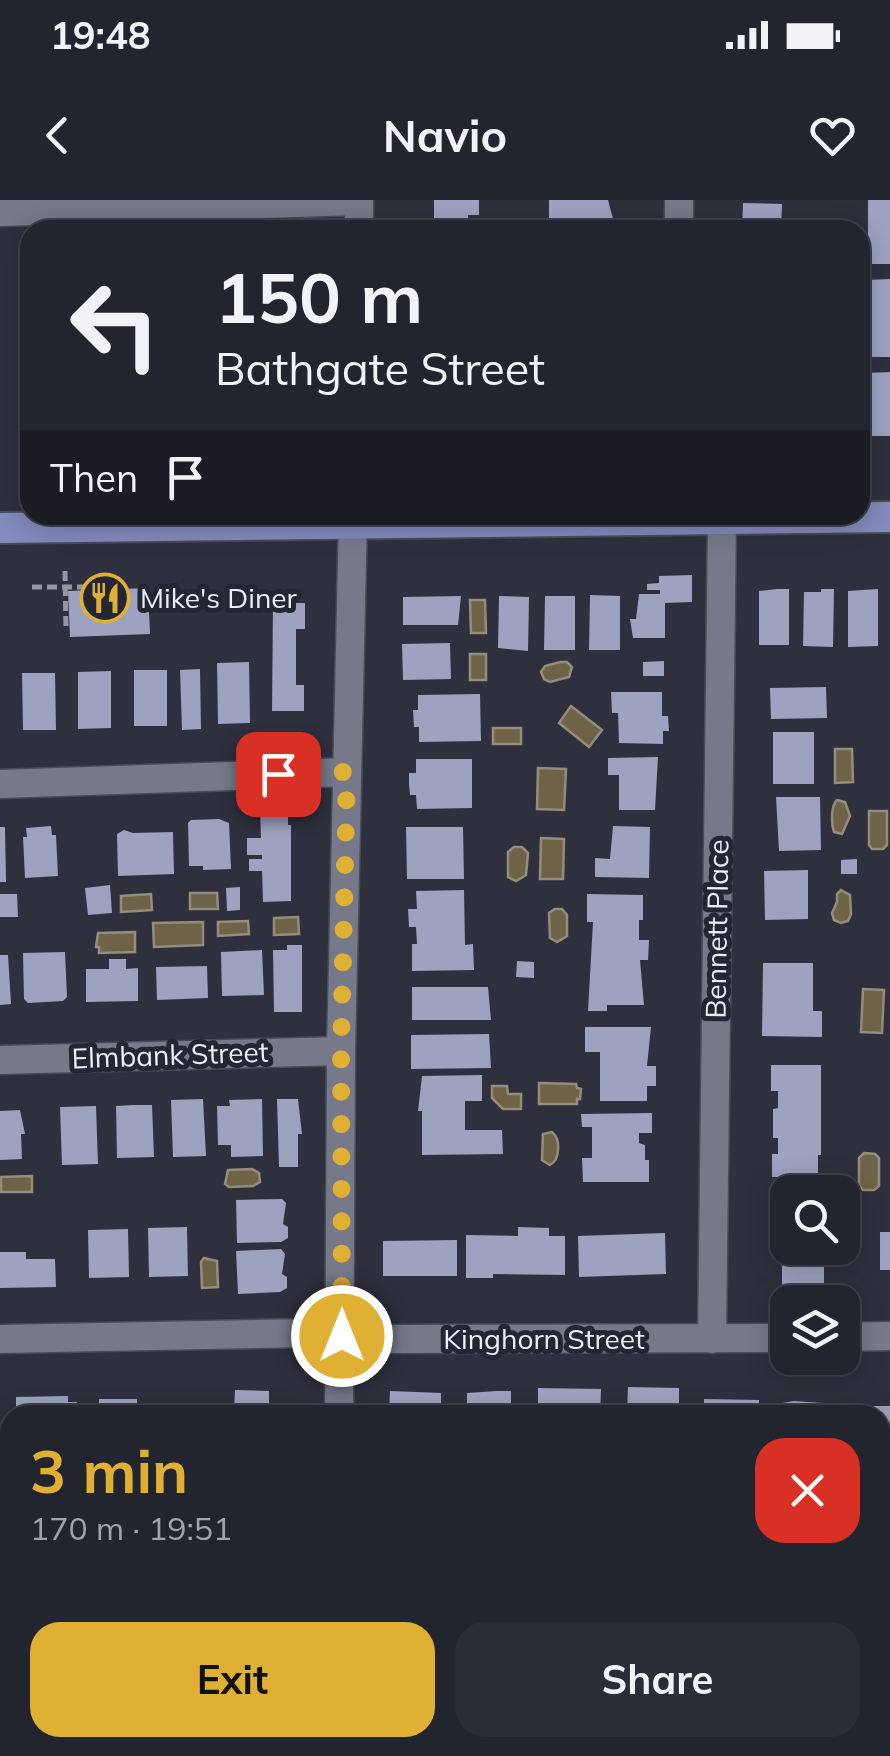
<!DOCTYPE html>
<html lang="en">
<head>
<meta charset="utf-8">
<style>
	body { margin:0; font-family:Mulish,sans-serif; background:#2a2c36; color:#f1f3f6; height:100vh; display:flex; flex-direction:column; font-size:38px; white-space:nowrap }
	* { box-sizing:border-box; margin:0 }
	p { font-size:32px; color:#a2a4aa }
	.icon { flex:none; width:55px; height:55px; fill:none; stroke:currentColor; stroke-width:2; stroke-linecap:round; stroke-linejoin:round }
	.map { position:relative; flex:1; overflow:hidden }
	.side { position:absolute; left:0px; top:1205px; width:890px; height:352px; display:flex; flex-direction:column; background:#22242e; border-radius:30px 30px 0 0; box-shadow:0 5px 25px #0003,0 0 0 2px #3f414a }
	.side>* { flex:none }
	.top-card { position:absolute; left:20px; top:20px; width:850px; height:305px; border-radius:30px; box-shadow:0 5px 25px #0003,0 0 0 2px #3f414a; background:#22242e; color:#f1f3f6; overflow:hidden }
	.controls { position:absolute; left:770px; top:975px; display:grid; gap:20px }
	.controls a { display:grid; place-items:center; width:90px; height:90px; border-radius:20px; background:#22242e; box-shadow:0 5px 25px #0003,0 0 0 2px #3f414a; font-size:50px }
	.pin { position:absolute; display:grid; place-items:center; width:85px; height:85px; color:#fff; margin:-42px; border-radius:20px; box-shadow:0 5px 15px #0006 }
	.me { position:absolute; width:110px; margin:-55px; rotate:0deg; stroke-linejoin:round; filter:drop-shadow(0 0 8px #0008) }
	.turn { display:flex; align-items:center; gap:35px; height:210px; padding:0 30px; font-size:45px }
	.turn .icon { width:130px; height:130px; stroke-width:2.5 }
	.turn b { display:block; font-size:70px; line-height:85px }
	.then { display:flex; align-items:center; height:95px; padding:0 30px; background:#0003; gap:20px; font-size:38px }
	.round { display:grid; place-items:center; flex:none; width:105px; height:105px; border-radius:30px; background:#2a2c36 }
	.overview { display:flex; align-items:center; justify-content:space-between; height:170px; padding:0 30px }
	h1 { font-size:60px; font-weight:700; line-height:75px; color:#e0b034 }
	.cta { display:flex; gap:20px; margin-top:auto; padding:20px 30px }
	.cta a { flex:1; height:115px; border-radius:30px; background:#e0b034; color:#111; font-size:40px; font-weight:700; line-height:115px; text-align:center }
	.cta a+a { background:#2a2c36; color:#f1f3f6 }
	.status { display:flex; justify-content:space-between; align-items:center; height:70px; padding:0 50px; background:#22242e; direction:ltr }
	.status svg { height:28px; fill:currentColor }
	header { display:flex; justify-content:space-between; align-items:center; height:130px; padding:0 30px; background:#22242e; font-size:45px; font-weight:700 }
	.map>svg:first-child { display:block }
	.water { fill:#6e6247; stroke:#948c7c; stroke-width:2.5 }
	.building { fill:#9ca2bf }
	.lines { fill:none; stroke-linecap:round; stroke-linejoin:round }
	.street-casing { stroke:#494b57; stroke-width:31 }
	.primary-casing { stroke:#494b57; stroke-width:34 }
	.path { stroke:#9496a1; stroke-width:5; stroke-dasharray:10 5; stroke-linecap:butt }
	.street { stroke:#76798a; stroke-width:28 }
	.primary { stroke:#838abc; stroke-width:30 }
	.route { stroke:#e0b034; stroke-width:18; stroke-dasharray:0 32.4 }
	.labels { text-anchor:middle; stroke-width:10; stroke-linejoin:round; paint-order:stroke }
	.poi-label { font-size:28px; fill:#eceef7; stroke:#242634; text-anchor:start }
	.street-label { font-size:28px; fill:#eceef7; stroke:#242634 }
</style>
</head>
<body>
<div class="status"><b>19:48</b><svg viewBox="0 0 49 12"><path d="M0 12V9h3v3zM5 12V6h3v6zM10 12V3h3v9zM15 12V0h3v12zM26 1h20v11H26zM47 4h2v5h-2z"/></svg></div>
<header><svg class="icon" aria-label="back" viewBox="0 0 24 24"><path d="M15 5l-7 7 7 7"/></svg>Navio<svg class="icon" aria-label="heart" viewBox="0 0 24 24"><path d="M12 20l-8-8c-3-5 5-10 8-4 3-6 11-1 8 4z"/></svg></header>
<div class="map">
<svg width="890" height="1556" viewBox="0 0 890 1556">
	<rect width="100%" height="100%" fill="#2e303e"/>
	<path class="water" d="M470 400H485L486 433H471Z
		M470 454H486V480H470Z
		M560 462H567L572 467 569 477 550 482 544 479 541 472 545 466Z
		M571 506 602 530 589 547 559 523Z
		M493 528H521V544H493Z
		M835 549H852L853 582 835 583Z
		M538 568 566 569 564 610 537 609Z
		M837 600 845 602 850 616 842 634 834 632C831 624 831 605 837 600Z
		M869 611H887V645L883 649H872L869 645Z
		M541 638 564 639 563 679H540Z
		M514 647H522L528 653 526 675 516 681 508 677V652Z
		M841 690 850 695 851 714 848 721 841 723 834 720 832 713 837 702V694Z
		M190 693H217L218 709H190Z
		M151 694 152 710 121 712V696Z
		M555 709H562L567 715V736L557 742 550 738 549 713Z
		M298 717 299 734 274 735V718Z
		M248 721 249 734 218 736V722Z
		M203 722V745L154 747 153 723Z
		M135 732V752L99 753V747H96L98 733Z
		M863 789 884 790 882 833 861 832Z
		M539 883 576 884 577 888 581 889 580 899H577V904H539Z
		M492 886H507L508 894H521V909H503L492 898Z
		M552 932C561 939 560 960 550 965L542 960 543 934Z
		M864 953 875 954 879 958V986L874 990H863L859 985V958Z
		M252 969 259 973 260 982 253 986 229 987 225 984 228 970Z
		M32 976V992H1V977Z
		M204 1058 217 1061 218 1087 202 1088 201 1062Z"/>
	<path class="building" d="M434 0H479V15H468L469 29 434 30Z
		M549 0H608L616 30 549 28Z
		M868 0H890V64H868Z
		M743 3 782 4 781 30H742Z
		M890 79V157H868L867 80Z
		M890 172V236H866L867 173Z
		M30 201V238L20 239 18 202Z
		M692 375V402L665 403V438H633L630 419H636L639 394H660V390H647V384L659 383V376Z
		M148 388 150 434 70 437 68 391Z
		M777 389H789V445H759V391Z
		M821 389H834L833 447 803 446 804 392H821Z
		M878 389V446L848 447V391Z
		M590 395 620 396V450H589Z
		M461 396 458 425H403V397Z
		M499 396 529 397 528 451 498 448Z
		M545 396H575V450H544Z
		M273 403H305V429H296V485H304V511H272Z
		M450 443 451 479 403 480 402 444Z
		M664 461V476H643V462Z
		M249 462 250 523 218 524 217 463Z
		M200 469 201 529 182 530 180 470Z
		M134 470H167V526H134Z
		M111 471V528L78 529V472Z
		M22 473H55L56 530H23Z
		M826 487 827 518 771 519 770 488Z
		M611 492H662V516H668L669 531H663V544L619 543 618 513H612Z
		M480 494 481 541 419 542V527H414L413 510H418V495Z
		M773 532H814V584H773Z
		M658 557 655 610H619V575H608V558Z
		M416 559H472V608L417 609 416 595H410L409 584V573H416Z
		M776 597H820L821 650 779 651Z
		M260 609H288V625H291V701L263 702 262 671H249V659H262V655H247V638H261Z
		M219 619 229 623 231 669 203 670V666H189L188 623 191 620Z
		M51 626 52 635H56L58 676 25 678 23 637H27L26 628Z
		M613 626 650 627 649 678 595 677V658L610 659Z
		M0 627H5L6 682H0Z
		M406 627H463L464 679H407Z
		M124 630 133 633 173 632 174 674 118 676 117 634Z
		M857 659V674H841V660Z
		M808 670V719L765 720 764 671Z
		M110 685 112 713 88 715 85 688Z
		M240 687V710L227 711 226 688Z
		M464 690 465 745 473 744 474 770 412 771V744H417L416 727H409L408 709H417L416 691Z
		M0 694H17L18 717H0Z
		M587 694 643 695V720H639V740H649L648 760H640L644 805H607V811H588L593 722H587Z
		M287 745H302V812H274L273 750H287Z
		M262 750 264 795 222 796 221 752Z
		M65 752 67 797 63 801 28 803 24 799 23 753Z
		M0 755H8L11 804 0 805Z
		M109 759H126V769L138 768V801L86 802V769H109Z
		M517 761 534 762V778L516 777Z
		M763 763H813V811H822V837L762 836Z
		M207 766 208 798 157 800 156 767Z
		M412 787H488L491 820H412Z
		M585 827H651L647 866H656V886H647V901H600V852H585Z
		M489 834 491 868 411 869V835Z
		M771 865H821V955H818V977H772V954H778V938H773V909L778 908V891H771Z
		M482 875V901H465V930H502L503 954 422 955V911H418L422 876Z
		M203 899 206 956 173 957 171 900Z
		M262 899 263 956 231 957V945H218L217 906H230L229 900Z
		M277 899H298L302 934H298V967H279Z
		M133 905H152L154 957 117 958 116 906Z
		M96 906 98 964 62 965 60 907Z
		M20 910 25 934H21L22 959 0 960V911Z
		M652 913V933H639V943L645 945V960H649V982H583L582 958H592V927H582L581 914Z
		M282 999 286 1003 283 1024 288 1027V1038L281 1042 237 1043 236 1000Z
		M775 999H788V1048H824V1088H782V1024H775Z
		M187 1027 188 1076 149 1077 148 1028Z
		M518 1027 549 1028V1036H565V1075L493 1074V1078H466V1035L518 1036Z
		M128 1029 129 1077 89 1078 88 1030Z
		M880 1032H890V1070H880Z
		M665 1033 666 1074 579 1077 578 1036Z
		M457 1040V1076H383V1041Z
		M281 1049 285 1054 282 1074 287 1077V1088L280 1092 238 1094 236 1051Z
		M0 1052H26V1059H55L56 1087 0 1088Z
		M628 1187 679 1188V1215H627Z
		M538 1188 601 1189 600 1215H538Z
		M235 1190 269 1191V1215H234Z
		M390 1191 441 1193V1215H389Z
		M497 1191H511V1215H467V1193Z
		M68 1196V1202H77V1215H16V1197Z
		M99 1199H137V1215H99Z
		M704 1199 759 1200V1215H704Z
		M794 1201 838 1204V1215H782V1203Z
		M863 1206H890V1284H880V1215H863Z
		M880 1368H890V1399L880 1398Z
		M880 1444H890L887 1480H880Z"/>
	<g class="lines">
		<g class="street-casing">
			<path id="street" d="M0 12 359 1
				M359 30V0
				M679 30V0
				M0 584 347 572
				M0 860 341 851
				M842 1137 890 1136
				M0 1139 311 1133 387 1139 788 1138
				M712 1139 722 319
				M339 1215 341 851 353 315
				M880 1334 890 1335
				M0 1419H10
				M880 1517 890 1516
				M495 1548 508 1556
				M662 1556 699 1548"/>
		</g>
		<g class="primary-casing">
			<path id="primary" d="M0 328 890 317"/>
		</g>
		<path class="path" d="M65 371 66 431
			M32 387H96"/>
		<use href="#street" class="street"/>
		<use href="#primary" class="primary"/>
	</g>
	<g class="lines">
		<path class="route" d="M278 574 347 572 341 851 342 1136"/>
	</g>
	<defs>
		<g id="restaurant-ring" transform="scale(2.5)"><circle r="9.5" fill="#242634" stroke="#e0b034" stroke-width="1.5"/><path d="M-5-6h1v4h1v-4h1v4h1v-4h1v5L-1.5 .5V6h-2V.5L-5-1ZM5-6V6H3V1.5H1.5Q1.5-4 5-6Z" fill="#e0b034"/></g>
	</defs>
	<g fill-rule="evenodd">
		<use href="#restaurant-ring" x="105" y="398"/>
	</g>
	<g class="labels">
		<g class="poi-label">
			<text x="140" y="408">Mike's Diner</text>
		</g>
		<g class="street-label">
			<text transform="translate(717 729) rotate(-89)" y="10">Bennett Place</text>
			<text transform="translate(170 855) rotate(-2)" y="10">Elmbank Street</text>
			<text x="544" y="1149">Kinghorn Street</text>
		</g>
	</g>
</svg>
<div class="controls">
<a><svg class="icon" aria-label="search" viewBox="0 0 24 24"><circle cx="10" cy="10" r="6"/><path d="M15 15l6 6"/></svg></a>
<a><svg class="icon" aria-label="layers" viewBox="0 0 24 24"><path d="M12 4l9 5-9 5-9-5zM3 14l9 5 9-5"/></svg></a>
</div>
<div class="pin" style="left:278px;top:574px;background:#d93025"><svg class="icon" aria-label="arrive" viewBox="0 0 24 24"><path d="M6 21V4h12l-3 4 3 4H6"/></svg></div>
<svg class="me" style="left:342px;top:1136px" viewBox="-20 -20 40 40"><circle r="17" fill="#e0b034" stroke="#fff" stroke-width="3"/><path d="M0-11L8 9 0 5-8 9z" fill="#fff"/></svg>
<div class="top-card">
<div class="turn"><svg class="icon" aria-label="left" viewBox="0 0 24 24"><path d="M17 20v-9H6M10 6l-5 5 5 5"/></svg><div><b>150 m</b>Bathgate Street</div></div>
<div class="then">Then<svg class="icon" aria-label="arrive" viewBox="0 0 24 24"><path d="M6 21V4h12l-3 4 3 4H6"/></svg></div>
</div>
<section class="side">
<div class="overview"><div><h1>3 min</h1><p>170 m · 19:51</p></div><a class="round" style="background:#d93025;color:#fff"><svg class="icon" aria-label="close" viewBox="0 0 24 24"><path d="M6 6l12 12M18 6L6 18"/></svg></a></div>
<div class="cta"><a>Exit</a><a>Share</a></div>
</section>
</div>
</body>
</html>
